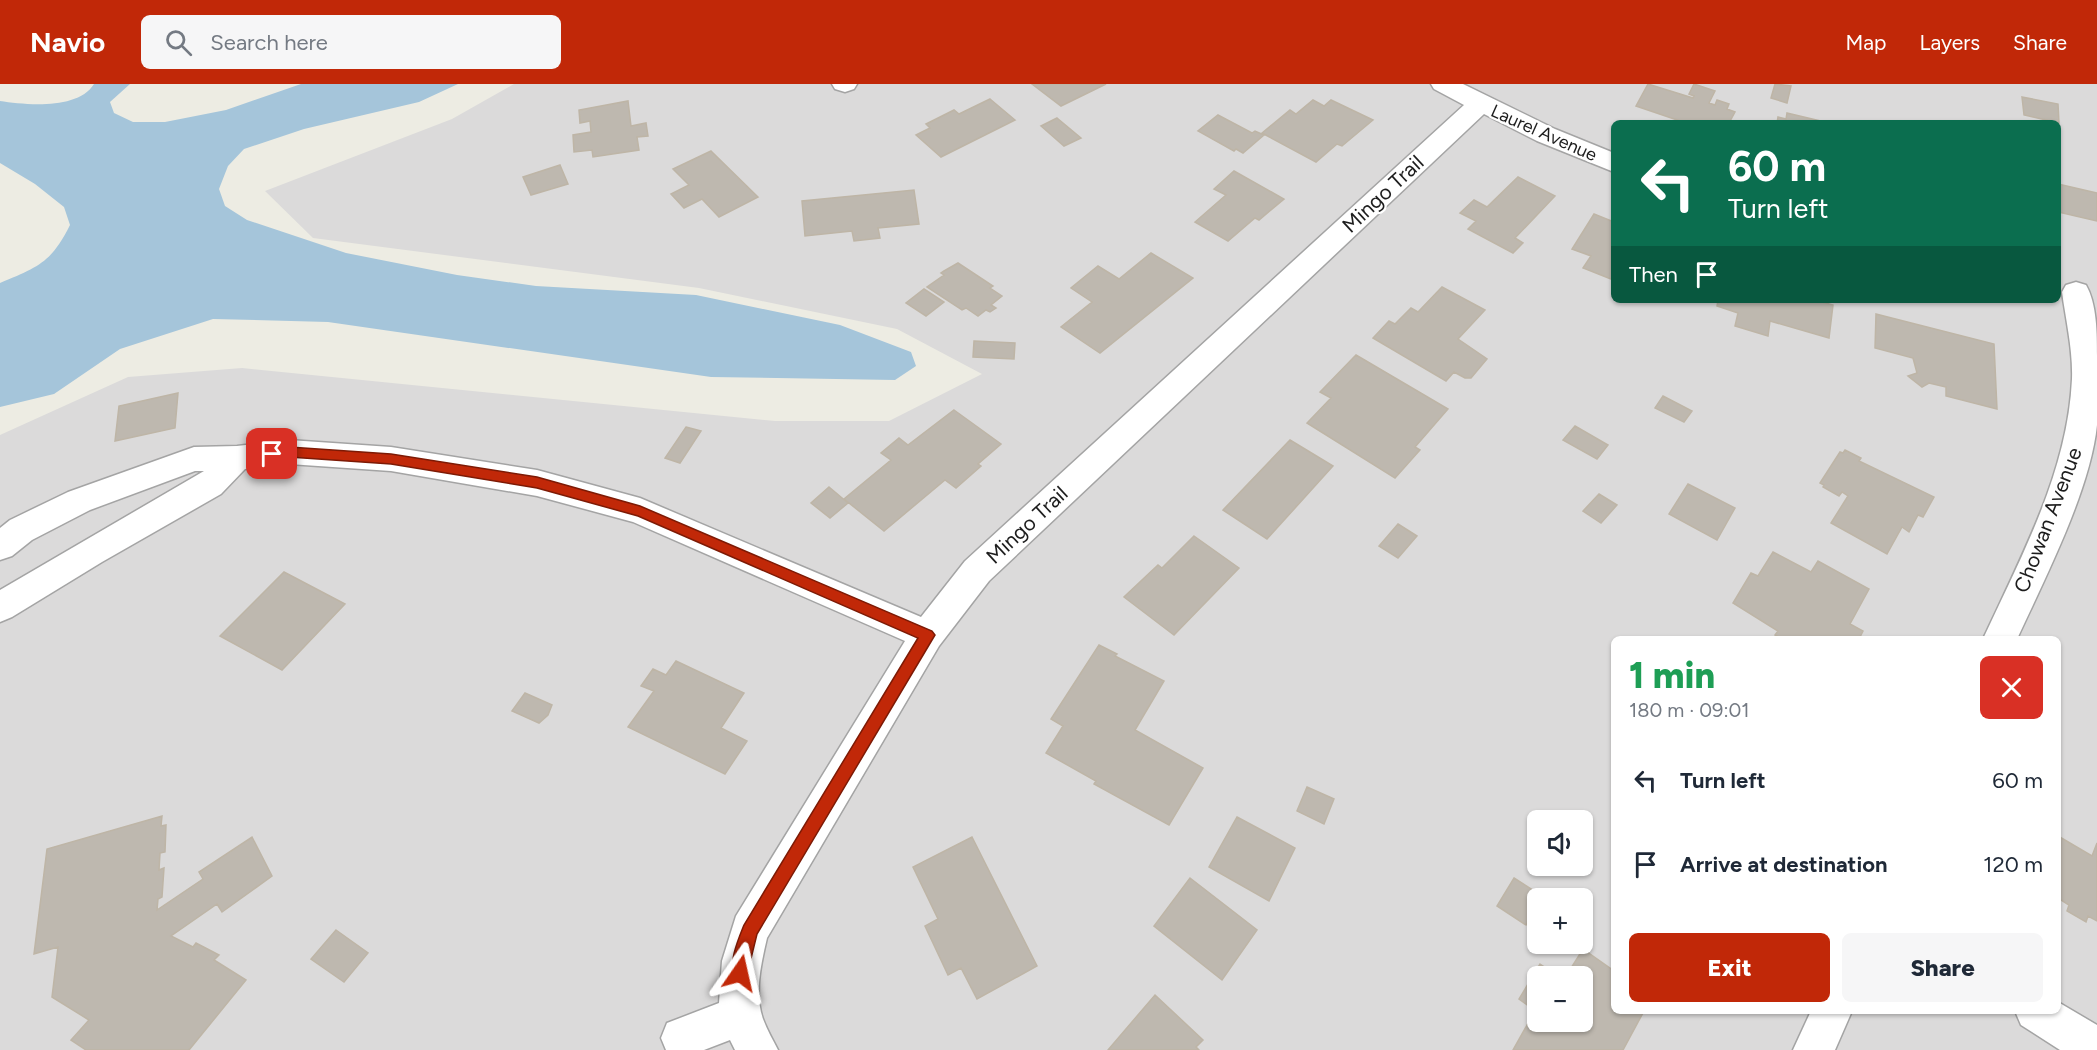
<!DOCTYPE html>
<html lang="en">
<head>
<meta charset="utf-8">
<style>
	body { margin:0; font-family:Figtree,sans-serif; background:#f6f6f7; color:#1f2937; height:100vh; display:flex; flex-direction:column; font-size:22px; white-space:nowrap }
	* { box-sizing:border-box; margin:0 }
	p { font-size:20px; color:#747a83 }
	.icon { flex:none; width:33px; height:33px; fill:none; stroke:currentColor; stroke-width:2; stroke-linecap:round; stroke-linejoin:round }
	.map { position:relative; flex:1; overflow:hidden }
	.side { position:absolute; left:1611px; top:552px; width:450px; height:378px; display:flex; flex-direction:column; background:#fff; border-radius:9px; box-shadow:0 2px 4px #0004 }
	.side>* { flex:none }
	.hud { position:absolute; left:1611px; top:36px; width:450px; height:183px; border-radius:9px; box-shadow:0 2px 4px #0004; background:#0b6e4f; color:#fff; overflow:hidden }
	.fabs { position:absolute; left:1527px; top:726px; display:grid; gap:12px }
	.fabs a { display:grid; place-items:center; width:66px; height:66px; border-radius:9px; background:#fff; box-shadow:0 2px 4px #0004; font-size:30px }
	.pin { position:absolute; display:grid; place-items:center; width:51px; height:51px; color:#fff; margin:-26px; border-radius:12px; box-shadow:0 3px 9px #0006 }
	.me { position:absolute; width:66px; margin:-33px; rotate:11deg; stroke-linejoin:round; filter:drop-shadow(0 0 4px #0008) }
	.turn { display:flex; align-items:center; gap:21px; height:126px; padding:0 18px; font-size:27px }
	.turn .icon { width:78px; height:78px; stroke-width:2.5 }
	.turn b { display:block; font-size:42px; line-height:51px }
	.then { display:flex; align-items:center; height:57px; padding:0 18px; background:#0003; gap:12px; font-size:22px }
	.round { display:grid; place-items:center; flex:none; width:63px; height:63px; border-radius:9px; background:#f6f6f7 }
	.overview { display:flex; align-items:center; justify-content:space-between; height:102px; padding:0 18px }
	h1 { font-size:36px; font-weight:800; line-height:45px; color:#1e9e55 }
	.button { display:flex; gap:12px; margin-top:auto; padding:12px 18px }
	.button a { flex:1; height:69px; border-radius:9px; background:#c12808; color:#fff; font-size:24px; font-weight:800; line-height:69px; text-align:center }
	.button a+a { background:#f6f6f7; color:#1f2937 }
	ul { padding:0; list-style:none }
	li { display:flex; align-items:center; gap:18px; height:84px; padding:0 18px }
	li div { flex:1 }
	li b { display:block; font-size:22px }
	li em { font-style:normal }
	header { display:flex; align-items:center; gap:36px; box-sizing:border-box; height:84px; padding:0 30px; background:#c12808; color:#fff }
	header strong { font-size:28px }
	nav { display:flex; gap:33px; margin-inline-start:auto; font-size:21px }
	.search { width:420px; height:54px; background:#f6f6f7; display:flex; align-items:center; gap:15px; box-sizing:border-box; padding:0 21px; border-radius:9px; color:#747a83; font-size:22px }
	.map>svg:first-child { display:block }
	.residential { fill:#dbdada; fill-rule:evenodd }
	.water { fill:#a5c5da }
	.building { fill:#beb8af; stroke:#beb5a6; stroke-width:1.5 }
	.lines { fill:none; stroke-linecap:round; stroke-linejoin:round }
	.minor-casing { stroke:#a4a4a4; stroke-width:3 }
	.minor { fill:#fff; fill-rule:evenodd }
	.route { fill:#c12808; stroke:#7d1a05; stroke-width:1.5 }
	.labels { text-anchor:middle; stroke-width:4.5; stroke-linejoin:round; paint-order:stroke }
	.far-street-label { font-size:18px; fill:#1d1d1d; stroke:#fff }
	.street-label { font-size:21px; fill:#1d1d1d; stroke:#fff }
</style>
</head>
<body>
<header>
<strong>Navio</strong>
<div class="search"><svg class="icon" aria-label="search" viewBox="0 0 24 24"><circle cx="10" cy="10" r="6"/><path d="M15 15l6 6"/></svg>Search here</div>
<nav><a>Map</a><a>Layers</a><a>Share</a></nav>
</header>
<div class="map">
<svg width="2097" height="966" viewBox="0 0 2097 966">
	<rect width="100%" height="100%" fill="#edece3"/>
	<path class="residential" d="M514 0H2097V966H0V351L128 293 242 284 775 337H889L982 290 897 245 699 204 313 154 265 107 452 35ZM1614 39H2058V216H1614ZM1614 555H2058V927H1614ZM1538 736H1582V782H1538ZM1538 814H1582V860H1538ZM1538 892H1582V938H1538Z"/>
	<path class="water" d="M94 0H130L110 18 114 29 133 38H165L226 26 301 0H458L419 18 304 45 244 65 228 82 219 105 225 122 247 136 346 169 457 191 536 202 696 211 840 241 911 268 916 282 895 296 711 293 328 238 213 235 120 265 54 310 0 323V199C38 183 51 179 70 141L64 123 35 100 0 79V17C26 21 78 26 94 0Z"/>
	<path class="building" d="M1032 0H1106L1061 22Z
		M1648 0 1693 14 1694 12 1689 10 1694 0 1715 7 1709 19 1715 21 1717 16 1729 20 1727 25 1735 28 1729 39H1686L1636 22Z
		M1775 0 1791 2 1787 19 1771 14Z
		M2022 13 2058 20 2059 39 2024 31Z
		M990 15 1015 36 941 73 916 51 930 44 926 40 954 26 959 30Z
		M1313 16 1324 22 1331 16 1373 36 1342 62 1337 60 1316 78 1262 49 1290 26 1296 30Z
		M628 17 631 42 646 39 648 52 637 53 639 66 593 73 592 66 574 68 573 51 591 48 590 37 580 39 579 26Z
		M1787 29 1829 39H1777L1778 33 1786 35Z
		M1218 31 1252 49 1255 47 1264 51 1243 69 1236 65 1234 67 1198 47Z
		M1057 34 1081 54 1064 62 1041 42Z
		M711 67 758 113 719 133 702 115 684 124 671 110 689 101 673 85Z
		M560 81 568 100 531 111 523 93Z
		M1234 87 1284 115 1259 136 1255 134 1228 157 1195 138 1226 111 1214 105Z
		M1518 93 1555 112 1515 154 1523 159 1513 169 1468 145 1476 137 1460 129 1474 116 1487 123Z
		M2058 100 2097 109V137L2058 128Z
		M914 106 919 140 878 144 880 154 854 157 852 147 805 152 802 117Z
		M1594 130 1614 138V190L1611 195 1583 184 1591 172 1572 165Z
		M1151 169 1193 194 1100 269 1061 243 1092 218 1071 204 1098 182 1119 195Z
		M958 179 993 202 990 204 1002 212 991 221 996 224 990 228 986 226 978 232 966 224 962 226 927 203 944 191 941 189 944 187Z
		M1442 203 1485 226 1458 255 1487 275 1471 294H1465L1454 288 1446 297 1373 254 1389 237 1395 240 1411 224 1418 228Z
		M924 205 944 218 926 232 906 219Z
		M1718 216H1815L1833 221 1829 254 1770 237 1768 252 1735 242 1738 229 1717 222Z
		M1876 230 1994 260 1997 325 1946 312V303L1929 299 1922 303 1908 292 1917 289 1913 274 1875 264Z
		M974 257 1015 259 1014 275 973 273Z
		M1356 271 1448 325 1415 363 1420 366 1395 394 1307 339 1331 314 1320 308Z
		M178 309 175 344 115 357 119 322Z
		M1663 312 1692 327 1684 338 1655 324Z
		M954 326 1001 360 978 380 981 382 956 404 945 396 884 447 844 415 891 376 881 369 899 354 908 361Z
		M1575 342 1608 361 1597 375 1563 356Z
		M686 343 701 347 680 379 665 374Z
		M1290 356 1333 382 1267 455 1223 426Z
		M1845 366 1861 374 1859 377 1934 413 1923 433 1918 431 1909 448 1902 443 1887 470 1831 439 1848 412 1842 408 1839 412 1823 403 1824 401 1820 399 1840 368 1843 369Z
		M1688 400 1735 424 1717 456 1669 430Z
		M829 403 848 419 830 434 811 419Z
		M1599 410 1617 421 1601 439 1583 427Z
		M1398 440 1417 452 1398 474 1379 462Z
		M1194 452 1239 484 1174 551 1124 513 1158 481 1162 484Z
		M1773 468 1811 488 1818 477 1869 505 1850 540 1863 547 1859 555H1782L1775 551 1778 547 1733 519 1751 489 1758 492Z
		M284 488 345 520 282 586 220 552Z
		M1099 561 1117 570 1115 572 1164 597 1135 646 1203 684 1169 741 1094 700 1096 697 1046 669 1063 642 1051 635Z
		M676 577 744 609 721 644 747 657 725 690 628 643 654 607 641 602 653 585 666 591Z
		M525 609 552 621 548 631 539 639 512 627Z
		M1307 703 1334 715 1324 740 1297 727Z
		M162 732 161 742 166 741 165 768 160 769 159 786 164 784 162 813 158 815 157 826 203 795 199 788 252 753 272 792 222 828 217 820 171 852 193 863 196 859 219 871 214 876 246 896 189 966H86L71 956 89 936 52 913 58 863 34 870 47 765Z
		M1237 733 1295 764 1269 817 1209 783Z
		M2058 752 2092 772 2097 759V837L2088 832 2086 838 2067 827 2069 821 2058 814Z
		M972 753 1037 882 977 915 961 884 948 891 925 842 938 835 913 783Z
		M1190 794 1257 846 1222 896 1154 842Z
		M1514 794 1542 812 1538 814V821L1526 841 1497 822Z
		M336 846 368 869 344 898 311 875Z
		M1583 865 1614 887V927H1644L1623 966H1513L1531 934 1536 938 1538 936 1582 938V892H1566Z
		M1540 880 1558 892H1538V929L1519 915Z
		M1155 911 1203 956 1196 963 1199 966H1108Z"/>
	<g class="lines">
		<g class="minor-casing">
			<path id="minor" d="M832 0H857L854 5 845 8 835 5Z
				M1431 0H1463L1555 45 1614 69V88L1537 57 1484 30 989 497 939 562 767 854C761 880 754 909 763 935 767 946 773 956 778 966H735L730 956 704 966H666L661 954 667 939 719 919 722 877 736 832 905 557 633 438 537 412 391 387 289 380 245 385 221 410 102 478 12 533 0 538V506L204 387H195L90 426 32 456 12 472 0 476V444L10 436 68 408 194 363 237 362 289 356 391 363 537 386 640 414 921 533 965 477 1464 21 1434 5Z
				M2076 198 2086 201C2097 220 2097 250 2097 272 2097 295 2097 319 2097 341 2090 407 2045 494 2017 555H1983C2021 473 2068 387 2072 295 2073 266 2066 237 2062 208L2066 201Z
				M2058 918 2097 941V966H2060L2021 941 2015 927H2058Z
				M1811 927H1852L1835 966H1793Z"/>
		</g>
		<use href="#minor" class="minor"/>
	</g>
	<path class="route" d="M289 363 391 370 537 393 640 422 932 547 935 551 932 556 757 850 746 895 740 897 734 895C728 879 738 856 744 841L918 554 638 432 537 404 391 380 289 373 272 375 265 370 272 365Z"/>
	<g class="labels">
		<g class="far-street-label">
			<text transform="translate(1544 49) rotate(24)" y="6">Laurel Avenue</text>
		</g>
		<g class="street-label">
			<text transform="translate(1383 110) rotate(-43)" y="7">Mingo Trail</text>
			<text transform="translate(2048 436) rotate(-69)" y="7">Chowan Avenue</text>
			<text transform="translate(1027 441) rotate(-43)" y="7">Mingo Trail</text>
		</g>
	</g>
</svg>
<div class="fabs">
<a><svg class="icon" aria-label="sound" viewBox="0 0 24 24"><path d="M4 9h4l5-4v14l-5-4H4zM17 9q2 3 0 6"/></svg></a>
<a>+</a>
<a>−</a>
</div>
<div class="pin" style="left:272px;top:370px;background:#d93025"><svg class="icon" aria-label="arrive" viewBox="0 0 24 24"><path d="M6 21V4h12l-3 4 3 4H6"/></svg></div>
<svg class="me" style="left:740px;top:889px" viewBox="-20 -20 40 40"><path d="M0-17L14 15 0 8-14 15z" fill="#c12808" stroke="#fff" stroke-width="4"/></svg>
<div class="hud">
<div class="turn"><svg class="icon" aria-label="left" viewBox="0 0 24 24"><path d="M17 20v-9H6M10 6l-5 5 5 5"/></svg><div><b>60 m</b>Turn left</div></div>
<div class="then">Then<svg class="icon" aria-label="arrive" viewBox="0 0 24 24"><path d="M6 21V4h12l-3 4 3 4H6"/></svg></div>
</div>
<section class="side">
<div class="overview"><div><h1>1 min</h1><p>180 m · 09:01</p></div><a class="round" style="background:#d93025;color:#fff"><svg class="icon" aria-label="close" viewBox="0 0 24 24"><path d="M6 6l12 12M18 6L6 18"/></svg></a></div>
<ul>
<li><svg class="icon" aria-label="left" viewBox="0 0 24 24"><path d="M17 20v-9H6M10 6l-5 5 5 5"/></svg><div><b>Turn left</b></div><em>60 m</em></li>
<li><svg class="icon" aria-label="arrive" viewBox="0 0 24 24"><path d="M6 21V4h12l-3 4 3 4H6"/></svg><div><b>Arrive at destination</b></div><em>120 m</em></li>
</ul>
<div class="button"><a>Exit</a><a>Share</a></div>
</section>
</div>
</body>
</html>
